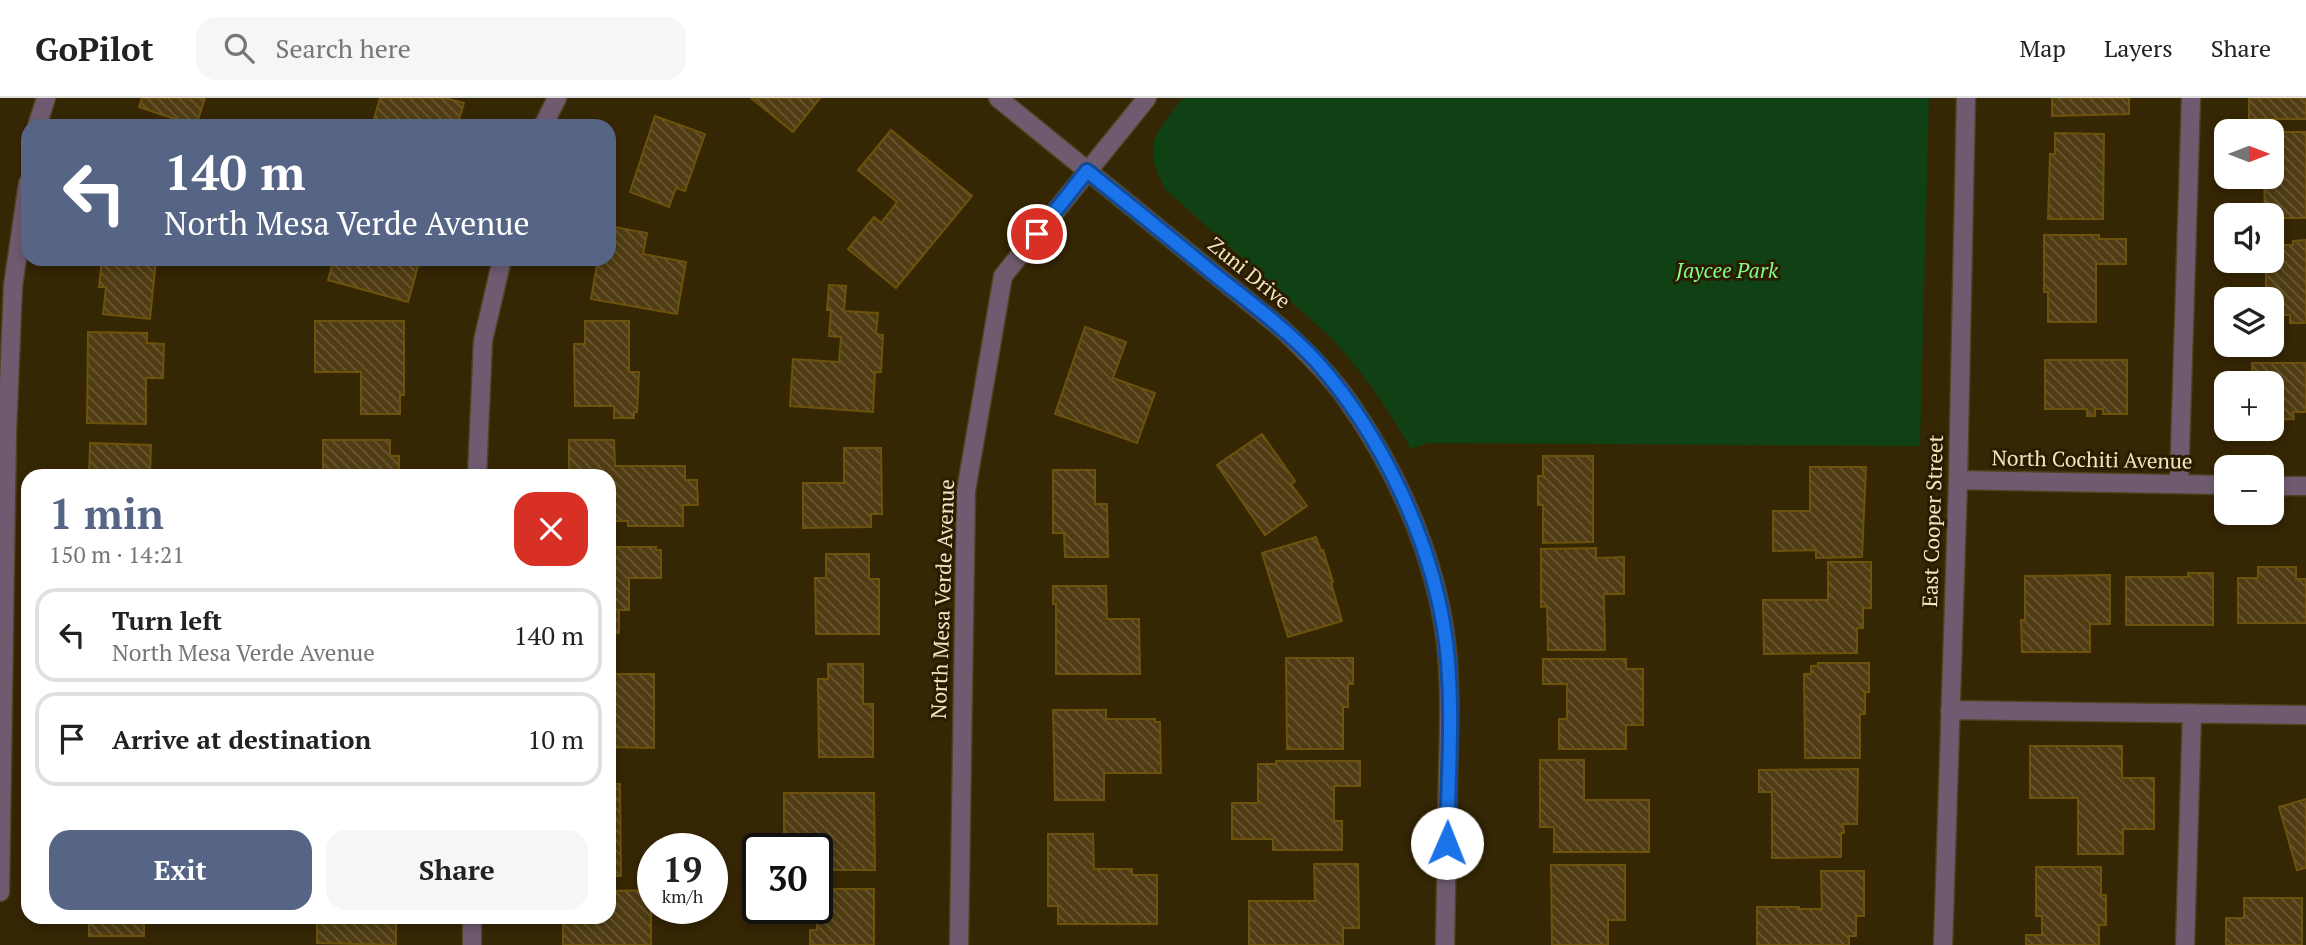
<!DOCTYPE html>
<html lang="en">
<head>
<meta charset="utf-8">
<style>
	body { margin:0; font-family:"PT Serif",serif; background:#f6f6f6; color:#222; height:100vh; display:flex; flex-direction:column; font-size:26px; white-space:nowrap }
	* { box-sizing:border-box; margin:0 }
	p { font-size:23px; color:#767676 }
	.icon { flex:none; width:38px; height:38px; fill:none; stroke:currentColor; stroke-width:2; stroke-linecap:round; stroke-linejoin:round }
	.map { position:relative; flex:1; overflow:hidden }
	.sheet { position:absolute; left:21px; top:371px; width:595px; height:455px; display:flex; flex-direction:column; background:#fff; border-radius:21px; box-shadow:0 4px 10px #0003 }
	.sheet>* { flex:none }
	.hud { position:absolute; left:21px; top:21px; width:595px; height:147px; border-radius:21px; box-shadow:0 4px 10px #0003; background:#566585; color:#fff; overflow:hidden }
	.needle { width:46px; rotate:90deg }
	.buttons { position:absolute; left:2214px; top:21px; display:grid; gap:14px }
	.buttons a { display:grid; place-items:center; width:70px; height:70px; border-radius:14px; background:#fff; box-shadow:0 4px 10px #0003; font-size:35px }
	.speed { position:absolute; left:637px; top:735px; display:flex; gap:14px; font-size:35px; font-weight:700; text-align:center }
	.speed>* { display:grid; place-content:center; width:91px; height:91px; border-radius:50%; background:#fff; box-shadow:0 4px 10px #0003; line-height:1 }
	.speed small { font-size:18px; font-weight:400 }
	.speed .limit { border:4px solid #111; border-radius:10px; background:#fff; color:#111 }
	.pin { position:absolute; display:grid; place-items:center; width:60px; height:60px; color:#fff; margin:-30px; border:4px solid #fff; border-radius:50%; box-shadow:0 2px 7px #0007 }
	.me { position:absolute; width:77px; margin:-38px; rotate:1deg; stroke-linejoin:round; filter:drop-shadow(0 0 5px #0008) }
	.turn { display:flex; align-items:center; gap:24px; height:147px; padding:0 28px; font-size:32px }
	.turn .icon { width:91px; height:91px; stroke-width:2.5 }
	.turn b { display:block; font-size:49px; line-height:60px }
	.round { display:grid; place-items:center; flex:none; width:74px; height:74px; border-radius:21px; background:#f6f6f6 }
	.headline { display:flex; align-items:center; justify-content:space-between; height:119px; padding:0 28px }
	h1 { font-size:42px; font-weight:700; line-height:52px; color:#566585 }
	.primary-button { display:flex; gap:14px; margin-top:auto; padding:14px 28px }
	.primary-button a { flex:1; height:80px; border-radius:21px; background:#566585; color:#fff; font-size:28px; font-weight:700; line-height:80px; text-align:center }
	.primary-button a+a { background:#f6f6f6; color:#222 }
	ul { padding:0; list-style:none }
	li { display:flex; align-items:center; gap:21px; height:94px; margin:0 14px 10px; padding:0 14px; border:4px solid #e0e0e0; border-radius:21px }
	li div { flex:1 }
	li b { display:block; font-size:26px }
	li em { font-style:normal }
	header { display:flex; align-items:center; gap:42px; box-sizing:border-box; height:98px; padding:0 35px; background:#fff; border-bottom:2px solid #e0e0e0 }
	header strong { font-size:33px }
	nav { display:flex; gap:38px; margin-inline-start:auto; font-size:24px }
	.search { width:490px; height:63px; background:#f6f6f6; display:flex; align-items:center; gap:18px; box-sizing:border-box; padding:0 24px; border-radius:21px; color:#767676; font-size:26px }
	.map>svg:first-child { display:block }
	.green { fill:#104115 }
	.building { fill:url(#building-back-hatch); stroke:#6d520c; stroke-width:2 }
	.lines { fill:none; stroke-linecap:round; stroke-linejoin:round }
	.minor-casing { stroke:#50411f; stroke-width:21 }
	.minor { stroke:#6f5b70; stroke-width:18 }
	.route-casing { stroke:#114b97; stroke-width:18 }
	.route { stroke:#1a73e8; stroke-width:12 }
	.labels { text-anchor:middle; stroke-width:6; stroke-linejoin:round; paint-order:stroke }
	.park-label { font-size:21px; font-style:italic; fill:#83fb89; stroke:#2b1c00 }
	.street-label { font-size:21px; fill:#f3e4c5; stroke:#2b1c00 }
</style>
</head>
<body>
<header>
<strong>GoPilot</strong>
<div class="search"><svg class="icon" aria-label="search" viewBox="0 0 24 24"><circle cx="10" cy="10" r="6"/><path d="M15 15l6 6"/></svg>Search here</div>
<nav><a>Map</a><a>Layers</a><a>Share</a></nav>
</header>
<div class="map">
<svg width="2306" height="847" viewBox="0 0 2306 847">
	<defs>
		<pattern id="building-back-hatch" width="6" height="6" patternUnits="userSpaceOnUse" patternTransform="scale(1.75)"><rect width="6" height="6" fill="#4f3c12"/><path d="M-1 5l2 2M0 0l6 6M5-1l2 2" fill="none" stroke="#695833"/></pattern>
	</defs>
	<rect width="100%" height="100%" fill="#352604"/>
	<path class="green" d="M1183 0H1929L1920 348 1428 345 1411 351C1387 308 1360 270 1326 235L1166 92C1141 48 1155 35 1183 0Z"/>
	<path class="building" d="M142 0H205L196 28 139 9Z
		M380 0H445L464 5 457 28H372Z
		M751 0H820L793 34Z
		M2052 0H2129V16L2052 18Z
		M2249 0H2306V21H2249Z
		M655 18 705 36 685 93 676 90 669 109 630 94Z
		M891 32 972 98 896 190 848 151 874 119 881 125 897 104 858 72Z
		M2272 34H2306V120H2272V117H2265L2264 79H2272Z
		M2055 35 2104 36 2103 121H2048L2050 56H2055Z
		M609 128 647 135 643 156 686 164 677 216 591 201 598 161H609Z
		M2044 137H2099V141H2126V166H2096V224H2048V194H2044Z
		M2306 142V225H2290V217H2272V201H2266V163H2272V147H2293V143Z
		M102 161H156L150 221 103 216 106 189H99Z
		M334 161H420L408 204 328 182Z
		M829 187 846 188 844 213 878 215 876 236 883 237 881 274H875L873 314 790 308 793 261 839 264 841 239 829 238 831 212H827Z
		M315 223H404V297H400V316H361V274H315Z
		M585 223H629V274H639L637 314H634V320H614V308H575L574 246H585Z
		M1085 229 1126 244 1113 280 1155 295 1137 345 1055 316Z
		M88 234 147 235V245L164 246 163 280H146V326L87 325Z
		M2045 262H2127V316H2103V311H2095V318H2087V311H2045Z
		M2252 265H2306V314H2293L2294 321 2272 322V285H2252Z
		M1262 336 1295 383 1291 386 1307 408 1265 437 1217 367Z
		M323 342H390V358H399V378H323Z
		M569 342H614L615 368H685V382H697L698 407H683V428H628V423H609V378H569Z
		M90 345 151 347 150 378H89Z
		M844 350H881L882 416H871V429L803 430V385H844Z
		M1543 358H1593V444L1543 445V407H1538V378H1543Z
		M1810 369H1866L1862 459 1816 460V452L1773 453V413H1810Z
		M1053 372H1095V406H1107L1108 459H1065L1064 435H1053Z
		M1316 439 1321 453 1323 452 1333 484 1331 485 1342 523 1288 539 1262 455Z
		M609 449H656V452H661V480H629V512H619V535L609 536Z
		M1596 450V460L1624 459V496H1604L1605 552H1548L1547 508 1541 509V451Z
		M826 456H869V481H879V536H816L815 480H826Z
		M1828 464H1871V510H1863V530H1857V555L1764 556 1763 502H1828Z
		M2258 469H2296V481H2306V525H2238V480H2258Z
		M2188 475H2213V527H2126V479H2188Z
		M2110 477V526H2090V554H2022L2021 522H2025V478Z
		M1053 488H1106L1107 521H1139L1140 576H1056V506H1053Z
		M1286 560H1353V586H1348V609H1343V651H1287Z
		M1543 561H1626V571H1643V627H1626V651H1559V621H1567V586H1543Z
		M1818 565H1869V594H1865V616H1860V660H1805L1804 576H1811V568H1818Z
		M828 566H863V606H873V659H819L818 581H828Z
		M609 576H654V650L609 649Z
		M1053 612H1106V621H1155V624H1160L1161 675H1104V702H1055Z
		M2030 648H2122V680H2154V731H2123V756H2078V700H2030Z
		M1540 662H1584V702H1649V754H1554V729H1540Z
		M1276 663H1360V688H1334V723H1342V752H1273V741H1232V705H1258V666H1276Z
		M1858 671 1857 726H1843L1844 735H1841V759L1772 760V694H1759V672Z
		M609 686H620L621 778H609Z
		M784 695H874L875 772H831V747H784Z
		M2306 701V770L2297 772 2279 709Z
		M1048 736H1093L1094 771H1132V777H1157V826H1058V808H1048Z
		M1314 766H1358L1359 830H1343V847H1249V803H1315Z
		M1551 767H1625V822H1608V847H1552Z
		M2036 769H2101V797H2106V827H2099V847H2026V837H2042V818H2036Z
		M1821 773H1864V818H1856V838H1849V847H1757V809H1799V811H1822Z
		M825 791H874V847H810V832H817V808H825Z
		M651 792V847H563V819H609V793Z
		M2244 800H2302V847H2226V820H2244Z
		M89 819H144V838H89Z
		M317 819H396V847L317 845Z"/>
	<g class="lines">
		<g class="minor-casing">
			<path id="minor" d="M998 0 1281 230C1303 251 1325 272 1343 296 1395 368 1435 456 1446 544 1451 588 1449 632 1448 677 1447 734 1446 790 1445 847
				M37 28 46 0
				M543 28 557 0
				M477 378 483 243 502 161
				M1958 382 2226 387
				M2179 386 2191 0
				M2272 388H2306
				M1950 612 2306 617
				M0 794 7 334 13 188 28 85
				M472 847V819
				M959 847 966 393 1003 178 1147 0
				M1943 847 1958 382 1966 0
				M2185 847 2192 615"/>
		</g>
		<use href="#minor" class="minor"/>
	</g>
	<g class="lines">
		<g class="route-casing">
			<path id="route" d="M1037 136 1087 73C1131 108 1175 144 1219 180 1252 206 1287 232 1316 263 1382 337 1433 445 1446 544 1454 610 1448 678 1447 745"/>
		</g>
		<use href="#route" class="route"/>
	</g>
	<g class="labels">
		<g class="park-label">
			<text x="1727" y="180">Jaycee Park</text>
		</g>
		<g class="street-label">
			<text transform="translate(1249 175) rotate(39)" y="7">Zuni Drive</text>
			<text transform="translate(2092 362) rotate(1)" y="7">North Cochiti Avenue</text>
			<text transform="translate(1933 423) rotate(-88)" y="7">East Cooper Street</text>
			<text transform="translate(943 501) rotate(-88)" y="7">North Mesa Verde Avenue</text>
		</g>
	</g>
</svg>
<div class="buttons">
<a><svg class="needle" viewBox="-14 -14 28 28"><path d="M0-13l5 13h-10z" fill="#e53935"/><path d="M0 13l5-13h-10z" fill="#767676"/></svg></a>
<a><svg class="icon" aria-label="sound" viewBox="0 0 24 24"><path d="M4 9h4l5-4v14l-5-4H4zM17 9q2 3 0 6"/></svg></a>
<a><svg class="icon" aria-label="layers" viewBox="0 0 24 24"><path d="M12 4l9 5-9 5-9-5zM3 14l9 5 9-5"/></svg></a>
<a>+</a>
<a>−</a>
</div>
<div class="speed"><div>19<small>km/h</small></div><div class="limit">30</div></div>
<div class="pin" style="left:1037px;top:136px;background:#d93025"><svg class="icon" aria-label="arrive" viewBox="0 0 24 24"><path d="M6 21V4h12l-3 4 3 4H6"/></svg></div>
<svg class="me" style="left:1447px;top:745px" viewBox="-20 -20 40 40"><circle r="19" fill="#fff"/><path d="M0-13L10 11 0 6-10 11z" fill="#1a73e8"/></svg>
<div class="hud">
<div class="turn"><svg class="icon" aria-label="left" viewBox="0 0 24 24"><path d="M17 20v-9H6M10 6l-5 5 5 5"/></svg><div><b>140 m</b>North Mesa Verde Avenue</div></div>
</div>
<section class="sheet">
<div class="headline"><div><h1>1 min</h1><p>150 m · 14:21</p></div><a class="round" style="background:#d93025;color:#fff"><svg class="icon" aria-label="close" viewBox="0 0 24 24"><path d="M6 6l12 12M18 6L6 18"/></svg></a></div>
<ul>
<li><svg class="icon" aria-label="left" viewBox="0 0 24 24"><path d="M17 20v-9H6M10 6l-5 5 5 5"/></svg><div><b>Turn left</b><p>North Mesa Verde Avenue</p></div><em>140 m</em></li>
<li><svg class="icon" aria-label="arrive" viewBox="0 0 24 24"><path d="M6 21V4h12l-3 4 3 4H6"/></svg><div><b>Arrive at destination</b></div><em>10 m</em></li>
</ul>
<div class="primary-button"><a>Exit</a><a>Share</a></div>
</section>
</div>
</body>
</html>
